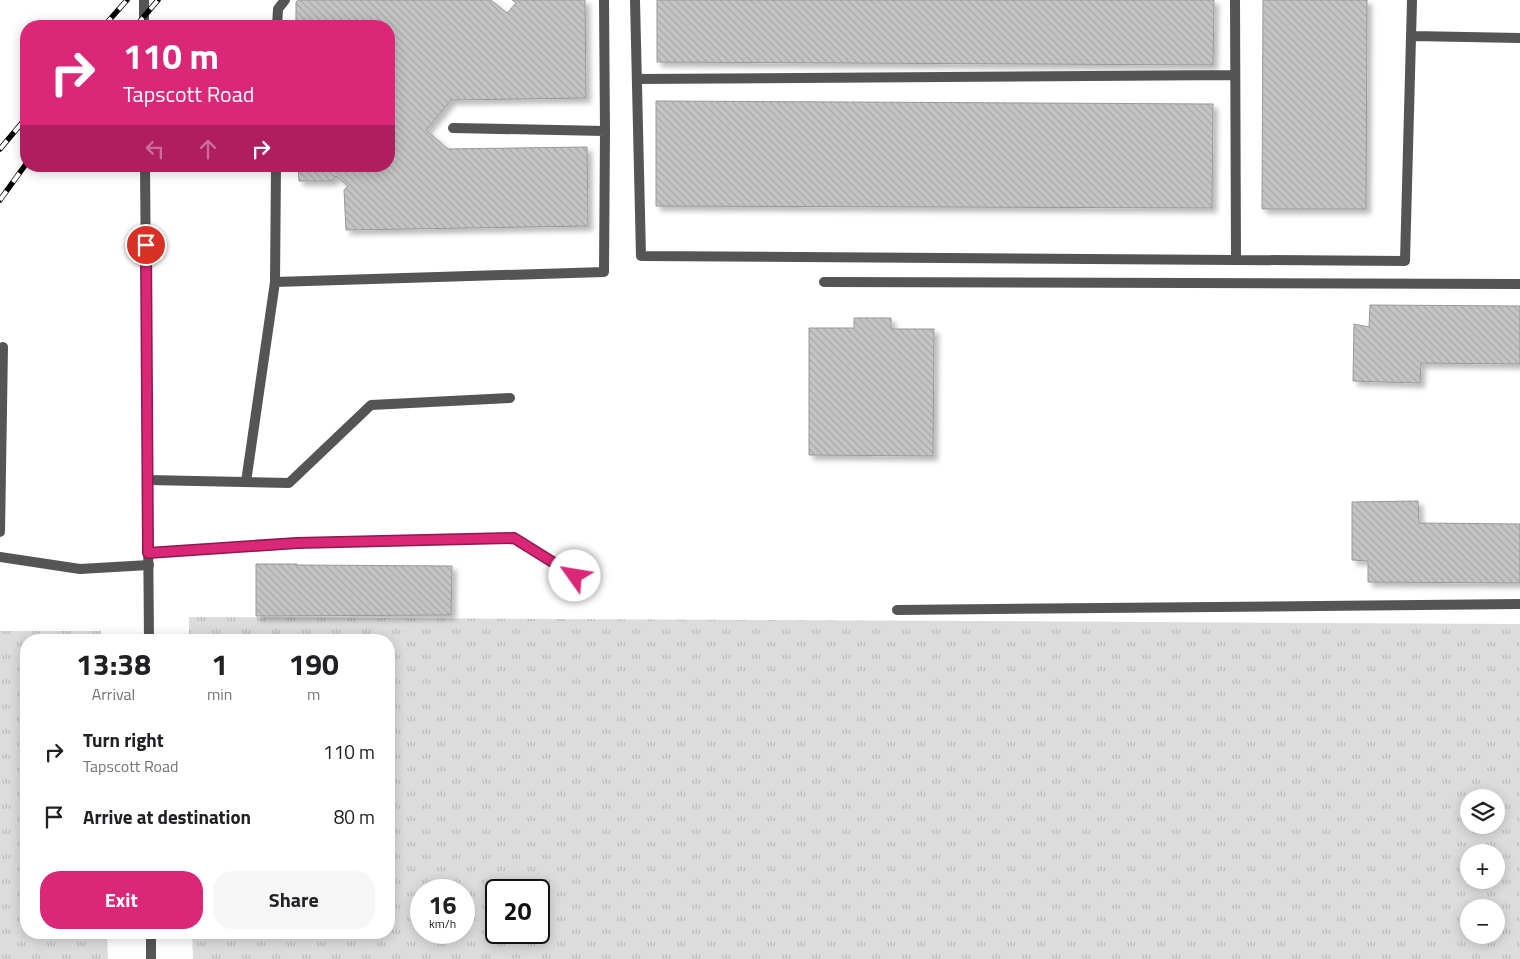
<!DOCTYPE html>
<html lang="en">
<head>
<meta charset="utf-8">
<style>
	body { margin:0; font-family:"Titillium Web",sans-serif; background:#f6f6f6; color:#202124; height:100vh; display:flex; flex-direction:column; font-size:19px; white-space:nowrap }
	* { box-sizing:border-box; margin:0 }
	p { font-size:16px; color:#757577 }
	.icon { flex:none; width:28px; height:28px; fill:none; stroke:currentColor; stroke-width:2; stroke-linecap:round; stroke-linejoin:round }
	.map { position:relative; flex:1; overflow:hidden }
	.panel { position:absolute; left:20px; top:634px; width:375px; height:305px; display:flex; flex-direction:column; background:#fff; border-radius:20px; box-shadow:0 2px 12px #0003 }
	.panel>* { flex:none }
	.hud { position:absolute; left:20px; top:20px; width:375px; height:152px; border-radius:20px; box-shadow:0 2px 12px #0003; background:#db2777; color:#fff; overflow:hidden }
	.buttons { position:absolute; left:1460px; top:789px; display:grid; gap:10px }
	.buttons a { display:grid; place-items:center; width:45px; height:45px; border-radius:50%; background:#fff; box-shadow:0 2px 12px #0003; font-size:25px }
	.speed { position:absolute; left:410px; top:879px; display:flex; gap:10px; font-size:25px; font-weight:700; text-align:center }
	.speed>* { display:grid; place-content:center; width:65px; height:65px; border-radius:50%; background:#fff; box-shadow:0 2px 12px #0003; line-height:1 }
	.speed small { font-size:12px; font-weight:400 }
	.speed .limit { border:2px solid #111; border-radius:8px; background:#fff; color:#111 }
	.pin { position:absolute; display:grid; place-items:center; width:42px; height:42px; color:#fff; margin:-21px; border:2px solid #fff; border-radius:50%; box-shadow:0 1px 5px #0007 }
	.me { position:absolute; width:55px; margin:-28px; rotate:302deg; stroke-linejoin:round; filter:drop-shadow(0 0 4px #0008) }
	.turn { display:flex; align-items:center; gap:18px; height:105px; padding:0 20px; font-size:22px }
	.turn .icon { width:65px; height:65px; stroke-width:2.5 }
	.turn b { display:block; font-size:35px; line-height:42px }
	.lanes { display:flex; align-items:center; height:48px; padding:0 20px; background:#0003; justify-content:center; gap:25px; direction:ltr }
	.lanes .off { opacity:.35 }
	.eta { display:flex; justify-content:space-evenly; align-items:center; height:85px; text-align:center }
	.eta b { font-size:30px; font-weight:700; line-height:35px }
	.primary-button { display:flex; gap:10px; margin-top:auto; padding:10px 20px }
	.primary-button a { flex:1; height:58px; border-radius:20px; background:#db2777; color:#fff; font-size:20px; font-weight:700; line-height:58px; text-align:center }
	.primary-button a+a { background:#f6f6f6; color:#202124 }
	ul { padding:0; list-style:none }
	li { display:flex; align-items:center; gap:15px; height:65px; padding:0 20px }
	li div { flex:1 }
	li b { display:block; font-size:19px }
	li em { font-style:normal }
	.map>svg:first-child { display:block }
	.grass { fill:url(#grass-tufts); fill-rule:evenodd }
	.building { fill:url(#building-back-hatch); stroke:#999; filter:url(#shadow) }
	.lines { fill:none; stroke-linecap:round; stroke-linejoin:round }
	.service { stroke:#555; stroke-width:10 }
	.tertiary { stroke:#555; stroke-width:10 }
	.rail-casing { stroke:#000; stroke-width:5.5 }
	.rail { stroke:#fff; stroke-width:4; stroke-dasharray:11; stroke-linecap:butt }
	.route-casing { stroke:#8e194d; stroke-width:12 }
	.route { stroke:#db2777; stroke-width:9 }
</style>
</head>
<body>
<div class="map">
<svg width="1520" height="959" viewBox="0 0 1520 959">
	<defs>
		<pattern id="grass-tufts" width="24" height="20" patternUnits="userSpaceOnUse" patternTransform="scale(1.25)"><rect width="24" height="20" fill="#dcdcdc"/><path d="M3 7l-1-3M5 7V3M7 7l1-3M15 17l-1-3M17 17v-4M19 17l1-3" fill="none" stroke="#bbb"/></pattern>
		<pattern id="building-back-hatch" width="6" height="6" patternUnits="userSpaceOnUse" patternTransform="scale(1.25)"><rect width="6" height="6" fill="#c4c4c4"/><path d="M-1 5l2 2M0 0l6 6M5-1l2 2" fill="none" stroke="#a7a7a7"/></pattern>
		<filter id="shadow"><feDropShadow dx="4.5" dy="4.5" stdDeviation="2.5" flood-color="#0004"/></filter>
	</defs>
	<rect width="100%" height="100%" fill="#fff"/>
	<path class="grass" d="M189 617 1520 624V959H193L192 933 389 932V640H189ZM1469 798H1496V825H1469ZM1469 852H1496V880H1469ZM421 890H464V932H421ZM496 890H539V932H496ZM1469 908H1496V935H1469Z
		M0 631H101V640H26V932L107 933 108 959H0Z"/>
	<path class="building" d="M298 0H491L507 13 516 3 512 0H585L586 98 451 100 426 130 448 149 587 147 588 226 346 230 344 190 348 186 336 176 332 181H299L298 166H389V26H296V2Z
		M657 0H1214L1213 65 657 62Z
		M1263 0H1367L1366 209H1262Z
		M656 101 1213 104 1212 208 656 206Z
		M1370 305 1520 306V364L1421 363 1420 383 1353 381 1354 324 1369 327Z
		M854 318H891V329H934L933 456 809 455V328H854Z
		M1418 501 1419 523 1520 524V583L1368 582V561L1352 560V502Z
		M256 564H297V565L452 566 451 615 256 616Z"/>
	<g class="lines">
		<path class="service" d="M635 0 641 256 1405 261 1412 0
			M1235 0 1236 260
			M277 26 278 9 285 0
			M1412 36 1520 38
			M637 79 1235 75
			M453 128 605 131 604 0
			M275 282 604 272 605 131
			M824 282 1520 284
			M148 480 289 483 371 405 510 398
			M246 482 275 282 276 166
			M0 532 3 347
			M148 553 297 543 514 538 575 576
			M0 557 80 569 149 565
			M897 610 1520 604"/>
		<path class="tertiary" d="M144 0V26
			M145 166 149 640
			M151 932V959"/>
		<g class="rail-casing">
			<path id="rail" d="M104 26 127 0
				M136 26 158 0
				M0 149 26 118
				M0 200 26 164"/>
		</g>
		<use href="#rail" class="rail"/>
	</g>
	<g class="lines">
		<g class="route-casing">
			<path id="route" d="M146 245 148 553 297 543 514 538 575 576"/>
		</g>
		<use href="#route" class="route"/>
	</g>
</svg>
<div class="buttons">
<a><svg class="icon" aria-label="layers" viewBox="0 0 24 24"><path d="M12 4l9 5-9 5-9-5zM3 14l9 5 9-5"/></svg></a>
<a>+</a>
<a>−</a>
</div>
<div class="speed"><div>16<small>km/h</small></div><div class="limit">20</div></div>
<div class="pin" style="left:146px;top:245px;background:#d93025"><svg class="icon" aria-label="arrive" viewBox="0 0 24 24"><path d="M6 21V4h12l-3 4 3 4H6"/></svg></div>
<svg class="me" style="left:575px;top:576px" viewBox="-20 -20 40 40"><circle r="19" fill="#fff"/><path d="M0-13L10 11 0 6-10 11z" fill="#db2777"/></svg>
<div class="hud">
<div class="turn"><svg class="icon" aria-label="right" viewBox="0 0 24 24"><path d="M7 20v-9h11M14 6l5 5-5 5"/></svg><div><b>110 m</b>Tapscott Road</div></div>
<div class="lanes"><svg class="icon off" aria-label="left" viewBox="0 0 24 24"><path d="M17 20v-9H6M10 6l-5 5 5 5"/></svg><svg class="icon off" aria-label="ahead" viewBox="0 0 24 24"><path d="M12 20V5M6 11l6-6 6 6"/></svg><svg class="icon" aria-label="right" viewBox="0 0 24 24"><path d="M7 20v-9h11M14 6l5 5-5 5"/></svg></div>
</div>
<section class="panel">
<div class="eta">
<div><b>13:38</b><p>Arrival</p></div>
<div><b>1</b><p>min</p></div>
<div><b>190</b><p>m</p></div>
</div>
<ul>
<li><svg class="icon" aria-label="right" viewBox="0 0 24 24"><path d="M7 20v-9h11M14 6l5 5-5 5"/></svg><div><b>Turn right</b><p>Tapscott Road</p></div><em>110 m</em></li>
<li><svg class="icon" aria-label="arrive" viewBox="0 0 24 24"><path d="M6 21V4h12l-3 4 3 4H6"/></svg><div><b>Arrive at destination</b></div><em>80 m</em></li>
</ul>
<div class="primary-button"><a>Exit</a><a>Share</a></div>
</section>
</div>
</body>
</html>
